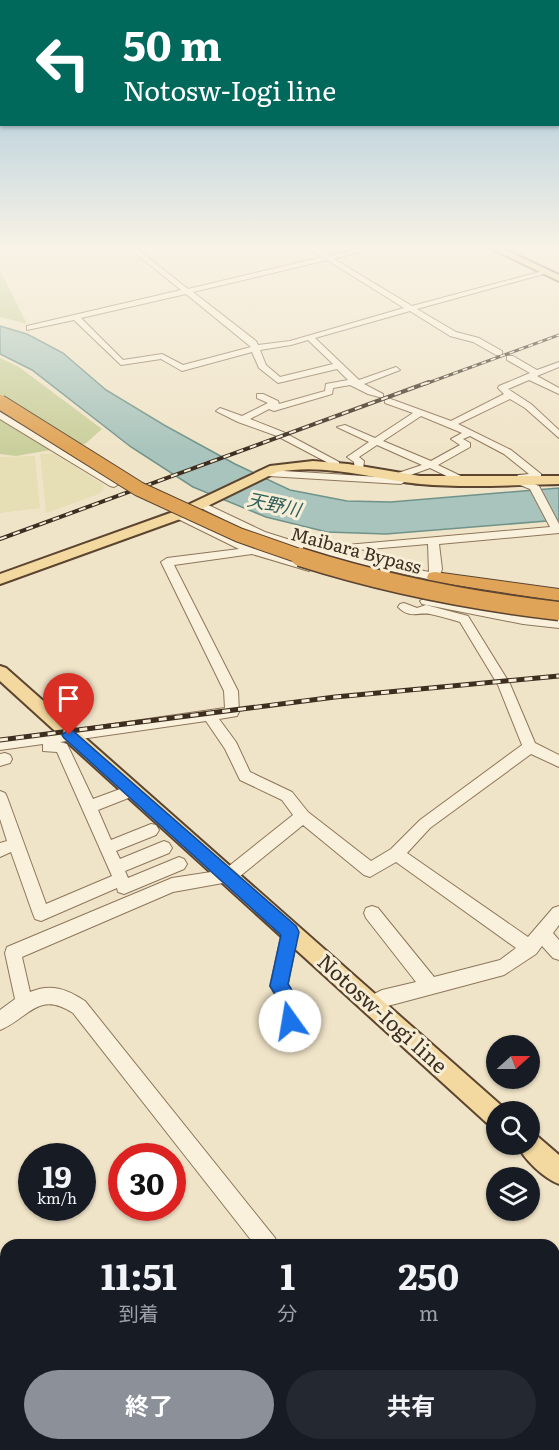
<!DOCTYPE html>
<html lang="ja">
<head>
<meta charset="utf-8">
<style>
	body { margin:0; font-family:Literata,"Noto Sans JP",serif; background:#242831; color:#f1f3f6; height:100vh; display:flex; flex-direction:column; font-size:22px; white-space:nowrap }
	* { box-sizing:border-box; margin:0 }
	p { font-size:20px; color:#9ea1a6 }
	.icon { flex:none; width:33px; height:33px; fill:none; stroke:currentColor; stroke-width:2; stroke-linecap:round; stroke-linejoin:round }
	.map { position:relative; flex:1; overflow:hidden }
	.details { position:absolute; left:0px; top:1239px; width:560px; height:212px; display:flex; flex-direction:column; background:#171b24; border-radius:18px 18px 0 0; box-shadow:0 2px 4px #0004 }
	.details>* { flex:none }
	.banner { position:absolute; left:0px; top:0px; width:560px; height:126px; box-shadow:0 2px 4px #0004; background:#00695c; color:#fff; overflow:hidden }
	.needle { width:39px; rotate:69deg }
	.buttons { position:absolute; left:486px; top:1035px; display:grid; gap:12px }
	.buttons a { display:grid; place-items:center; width:54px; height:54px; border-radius:50%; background:#171b24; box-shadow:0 2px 4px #0004; font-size:30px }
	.speed { position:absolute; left:18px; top:1143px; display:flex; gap:12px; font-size:30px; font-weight:700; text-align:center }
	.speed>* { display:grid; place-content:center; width:78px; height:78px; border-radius:50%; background:#171b24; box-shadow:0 2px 4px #0004; line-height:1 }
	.speed small { font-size:15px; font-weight:400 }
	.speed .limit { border:9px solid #d22; background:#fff; color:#111 }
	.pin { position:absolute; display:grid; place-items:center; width:51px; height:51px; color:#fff; margin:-62px -26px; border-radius:50% 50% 50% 0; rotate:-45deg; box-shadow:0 0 6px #0007 }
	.pin .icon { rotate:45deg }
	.me { position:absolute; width:66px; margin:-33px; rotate:347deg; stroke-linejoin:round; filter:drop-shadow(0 0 4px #0008) }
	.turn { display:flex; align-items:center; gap:21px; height:126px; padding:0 24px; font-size:27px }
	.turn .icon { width:78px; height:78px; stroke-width:2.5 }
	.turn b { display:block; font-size:42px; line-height:51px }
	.eta { display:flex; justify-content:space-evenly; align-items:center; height:102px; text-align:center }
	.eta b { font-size:36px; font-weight:700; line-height:42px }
	.button { display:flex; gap:12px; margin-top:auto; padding:12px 24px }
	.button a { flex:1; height:69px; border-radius:36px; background:#8c9099; color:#fff; font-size:24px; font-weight:700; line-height:69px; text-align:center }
	.button a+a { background:#242831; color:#f1f3f6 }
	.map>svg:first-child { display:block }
	.farmland { fill:#e6deb5 }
	.green { fill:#c9cf9b }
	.water { fill:#a9c4bc; stroke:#6f938a; stroke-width:1.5 }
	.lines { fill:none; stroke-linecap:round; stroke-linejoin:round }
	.minor-casing { stroke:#8d765c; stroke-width:2 }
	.major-casing { stroke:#5b4430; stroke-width:4 }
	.highway-casing { stroke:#5b4430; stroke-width:2 }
	.minor { fill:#faf1dc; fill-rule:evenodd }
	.major { fill:#f3d9a0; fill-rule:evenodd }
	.highway { fill:#e0a458; fill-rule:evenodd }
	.rail-far2-casing { stroke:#3d2e20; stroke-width:3 }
	.rail-far1-casing { stroke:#3d2e20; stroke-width:4 }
	.rail-casing { stroke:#3d2e20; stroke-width:5 }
	.rail-far2 { stroke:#f7eed8; stroke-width:1.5; stroke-dasharray:5; stroke-linecap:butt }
	.rail-far1 { stroke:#f7eed8; stroke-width:2; stroke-dasharray:7; stroke-linecap:butt }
	.rail { stroke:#f7eed8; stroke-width:3; stroke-dasharray:8; stroke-linecap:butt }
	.highway-bridge-far1-casing { stroke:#5b4430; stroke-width:16; stroke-linecap:butt }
	.highway-bridge-casing { stroke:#5b4430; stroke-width:21; stroke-linecap:butt }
	.highway-bridge-far1 { stroke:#e0a458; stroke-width:14 }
	.highway-bridge { stroke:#e0a458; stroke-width:18 }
	.route { fill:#1a73e8; stroke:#114b97; stroke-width:1.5 }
	.labels { text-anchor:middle; stroke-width:6; stroke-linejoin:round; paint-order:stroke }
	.far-water-label { font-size:18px; font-style:italic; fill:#2f5d5a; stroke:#f7eed8 }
	.far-street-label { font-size:18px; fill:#3d2e20; stroke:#f7eed8 }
	.street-label { font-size:21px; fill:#3d2e20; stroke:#f7eed8 }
</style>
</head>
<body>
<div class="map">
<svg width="559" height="1450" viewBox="0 0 559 1450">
	<rect width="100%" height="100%" fill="#f0e4c8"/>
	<path class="farmland" d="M40 454H55L104 485 103 490 99 494 46 513Z
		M35 456 40 508 0 513V457Z"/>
	<path class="green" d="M0 270 27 324 0 317Z
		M0 358 19 367 102 429 85 444 16 456 0 454Z
		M554 1359 559 1366V1450H256L258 1444H554Z"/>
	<path class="water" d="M0 326 27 334 63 353 106 390 164 425 235 464 290 490 347 501 391 502 559 488V520L386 534 327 532 266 517 193 487 131 447 32 370 0 354Z"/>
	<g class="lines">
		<g class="minor-casing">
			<path id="minor" d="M129 248H136L188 289 322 257 309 248H317L329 256 363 248H375L334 259 412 306 547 270 551 272 417 309 456 332 479 338 502 351V355H496L473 342 450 336 410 311 315 338 359 380 396 367 400 370 364 384 383 394V398L368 394 350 385 333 388 332 394 274 411 269 409 250 419 283 432 339 462V466L336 467 277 436 238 422 216 411 220 408 242 416 268 403 257 398V394H263L278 401 279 404 325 391 326 384 348 380 337 369 278 383 259 368 252 352 182 371 161 359 121 365 74 320 27 330V326L181 290ZM327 260 404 308 290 341 258 345 256 341 193 292ZM186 294 251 347 183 365 162 354 123 360 81 318ZM308 340 333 364 280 377 266 365 260 350 291 345Z
				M507 356H513L537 370 559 362V367L537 376 559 388V394L529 380 508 389 531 404 559 430V438L525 408 510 399 458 424 511 450 541 474V478L528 480 529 482 539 486 559 524V533L439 544 442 569 436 587 432 588 426 584 428 579 312 554 257 536 195 505 196 503H204L265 532 319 549 324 547 550 527 530 489 520 485 517 477 518 475 529 474 504 454 470 436 463 439 470 443V447L438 465 465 478V482L461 483 430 468 405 477 406 481 401 484 268 476 263 473 268 470 395 478V474L422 465 377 445 359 457 364 461 363 469 355 471 354 462 347 457 369 442 337 427 345 425 375 438 413 413 385 403V399L388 398 451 421 504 394 498 388 499 386 530 373 507 360ZM421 416 462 433 451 439 460 445 431 461 383 441ZM428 544 429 572 335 552Z
				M0 412 118 482 119 484 114 487 110 486 0 419Z
				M178 512 256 549 313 564 315 567 309 571 252 554 174 565 238 691 239 712 237 716 219 719 236 742 250 772 292 792 308 812 371 861 391 849 420 820 522 745 498 685 460 622C450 619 440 616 430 614 418 612 410 619 398 607L400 604 404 603 417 608 426 605 468 616 510 684 535 743 559 755V767L531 754 430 828 407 853 528 937 553 908 559 906V925L553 933 559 940V960L553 958 542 946 536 954 504 975 384 1007 372 1013 366 1010 363 1004 366 998 382 990 416 982 366 918 364 913 366 908 372 906 378 908 434 977 500 960 516 948 396 862 370 877 364 875 303 825 234 881 173 892 22 957 30 992C51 983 67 989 85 1001L275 1238 278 1245H255L73 1013C38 990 29 1018 0 1030V1010L15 999 5 953 7 947 172 878 224 870 293 815 282 800 240 780 225 749 206 721 60 742 67 744 93 799 131 785 136 787 138 791 136 795 98 810 111 840 151 824 156 825 159 830 156 835 116 851 120 859 164 841 169 843 172 848 169 853 125 871 128 878 179 857 184 859 187 864 184 869 124 894 118 892 117 888 41 921 35 919 33 914 11 852 0 857V843L7 841 0 819V791L5 793 7 797 46 904 112 876 57 752 43 751V744L0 750V740L225 708 224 691 161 562 167 558 239 549 174 517V513Z
				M426 597 523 616 559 620V628L523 624 422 604 420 601Z
				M5 753 10 755 12 759 10 763 0 766V754Z
				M290 924 296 927 298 932 288 984 299 1003V1039L296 1045 290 1048 284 1045 281 1039V1005L270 986 282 932 284 927Z
				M554 1286 559 1288V1310L554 1308Z
				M226 1444H250L249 1450H225Z"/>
		</g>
		<g class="major-casing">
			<path id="major" d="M490 248H501L559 275V281Z
				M313 461 348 464 420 476H559V484C513 485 466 488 420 484 371 479 327 463 277 472L183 518 0 584V574L173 512 270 466Z
				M0 666 6 668 504 1108 506 1112H496V1127L488 1124 0 681Z
				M530 1132 537 1136 559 1155V1184C544 1178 524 1160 517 1144H530Z"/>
		</g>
		<g class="highway-casing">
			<path id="highway" d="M435 572 559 589V601L429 581 427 577 429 573Z"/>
		</g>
		<use href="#minor" class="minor"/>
		<use href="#major" class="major"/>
		<use href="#highway" class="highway"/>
		<g class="rail-far2-casing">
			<path id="rail-far2" d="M425 384 559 335"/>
		</g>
		<g class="rail-far1-casing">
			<path id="rail-far1" d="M0 539 429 382"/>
		</g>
		<g class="rail-casing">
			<path id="rail" d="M0 740 335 697 559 676"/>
		</g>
		<use href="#rail-far2" class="rail-far2"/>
		<use href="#rail-far1" class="rail-far1"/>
		<use href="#rail" class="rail"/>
		<g class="highway-bridge-far1-casing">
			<path id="highway-bridge-far1" d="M0 402 139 489 239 535 305 558"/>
		</g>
		<g class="highway-bridge-casing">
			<path id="highway-bridge" d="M300 557C385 584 471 601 559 611"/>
		</g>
		<use href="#highway-bridge-far1" class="highway-bridge-far1"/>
		<use href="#highway-bridge" class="highway-bridge"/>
	</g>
	<linearGradient id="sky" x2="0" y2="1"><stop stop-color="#8fbad6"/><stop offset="0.55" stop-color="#f8f3e6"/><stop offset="1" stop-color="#f8f3e6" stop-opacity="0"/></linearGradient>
	<rect width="559" height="451" fill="url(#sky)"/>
	<path class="route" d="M69 729 73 731 296 926 299 932 288 984C297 998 304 1011 297 1027L290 1030 284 1027 281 1021 282 1005 270 986 281 935 64 738 62 735Z"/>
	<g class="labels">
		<g class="far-water-label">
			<text transform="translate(274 505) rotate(12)" y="6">天野川</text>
		</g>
		<g class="far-street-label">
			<text transform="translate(356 551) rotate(15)" y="6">Maibara Bypass</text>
		</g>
		<g class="street-label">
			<text transform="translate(382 1014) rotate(42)" y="7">Notosw-Iogi line</text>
		</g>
	</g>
</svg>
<div class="buttons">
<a><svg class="needle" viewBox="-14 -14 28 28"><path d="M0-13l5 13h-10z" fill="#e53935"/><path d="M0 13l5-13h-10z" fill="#9ea1a6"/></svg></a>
<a><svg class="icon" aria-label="search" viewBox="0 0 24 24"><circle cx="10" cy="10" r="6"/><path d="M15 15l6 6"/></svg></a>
<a><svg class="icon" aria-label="layers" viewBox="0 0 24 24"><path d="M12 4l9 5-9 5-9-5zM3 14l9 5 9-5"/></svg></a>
</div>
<div class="speed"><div>19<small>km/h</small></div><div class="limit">30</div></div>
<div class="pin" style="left:69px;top:735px;background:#d93025"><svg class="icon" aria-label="arrive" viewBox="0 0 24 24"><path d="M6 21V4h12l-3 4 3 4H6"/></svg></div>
<svg class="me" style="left:290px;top:1021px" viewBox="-20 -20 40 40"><circle r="19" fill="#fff"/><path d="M0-13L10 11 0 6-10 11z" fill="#1a73e8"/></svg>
<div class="banner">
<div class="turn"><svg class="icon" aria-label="left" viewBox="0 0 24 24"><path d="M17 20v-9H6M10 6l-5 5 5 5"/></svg><div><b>50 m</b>Notosw-Iogi line</div></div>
</div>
<section class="details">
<div class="eta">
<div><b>11:51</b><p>到着</p></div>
<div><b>1</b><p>分</p></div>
<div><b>250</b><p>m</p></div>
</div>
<div class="button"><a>終了</a><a>共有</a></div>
</section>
</div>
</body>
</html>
